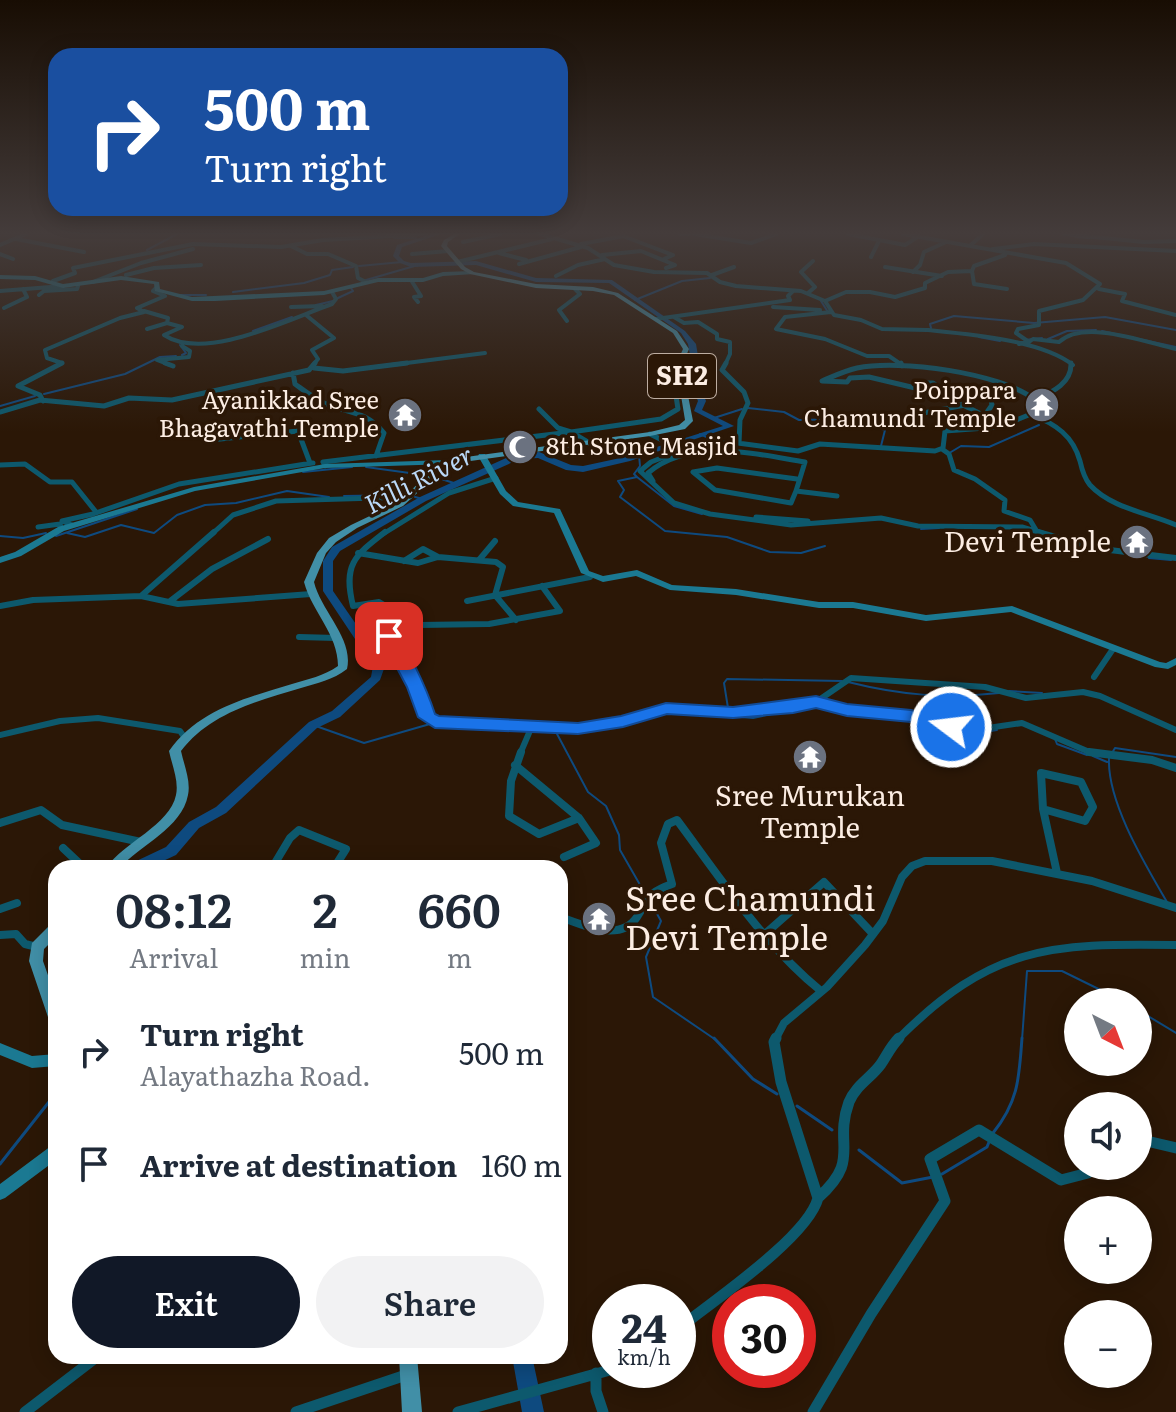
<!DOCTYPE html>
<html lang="en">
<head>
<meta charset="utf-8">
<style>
	body { margin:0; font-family:Literata,serif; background:#f2f2f3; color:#1f2937; height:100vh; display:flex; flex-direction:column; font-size:30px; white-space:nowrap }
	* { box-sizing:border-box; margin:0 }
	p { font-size:26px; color:#747a83 }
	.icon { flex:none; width:44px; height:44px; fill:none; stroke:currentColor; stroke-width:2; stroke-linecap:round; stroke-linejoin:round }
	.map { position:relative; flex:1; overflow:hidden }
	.side { position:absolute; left:48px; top:860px; width:520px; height:504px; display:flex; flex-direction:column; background:#fff; border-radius:24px; box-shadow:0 4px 20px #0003 }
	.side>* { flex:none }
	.hud { position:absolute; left:48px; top:48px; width:520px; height:168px; border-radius:24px; box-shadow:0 4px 20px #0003; background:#1a4fa0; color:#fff; overflow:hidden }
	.needle { width:52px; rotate:138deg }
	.fabs { position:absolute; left:1064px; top:988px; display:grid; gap:16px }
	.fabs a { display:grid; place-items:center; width:88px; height:88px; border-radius:50%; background:#fff; box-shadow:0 4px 20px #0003; font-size:40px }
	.speed { position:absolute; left:592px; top:1284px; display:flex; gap:16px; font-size:40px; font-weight:700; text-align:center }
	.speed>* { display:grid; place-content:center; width:104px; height:104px; border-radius:50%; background:#fff; box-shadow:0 4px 20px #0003; line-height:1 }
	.speed small { font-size:20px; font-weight:400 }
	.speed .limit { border:12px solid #d22; background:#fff; color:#111 }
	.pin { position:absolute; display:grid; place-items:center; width:68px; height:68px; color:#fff; margin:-34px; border-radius:16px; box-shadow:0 4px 12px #0006 }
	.me { position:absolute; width:88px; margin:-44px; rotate:285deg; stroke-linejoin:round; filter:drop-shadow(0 0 6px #0008) }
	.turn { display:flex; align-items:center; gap:28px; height:168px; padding:0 24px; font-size:36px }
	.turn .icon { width:104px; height:104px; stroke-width:2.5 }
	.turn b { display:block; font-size:56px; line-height:68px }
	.eta { display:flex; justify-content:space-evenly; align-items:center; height:136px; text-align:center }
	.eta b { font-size:48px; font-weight:600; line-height:56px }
	.cta { display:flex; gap:16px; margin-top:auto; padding:16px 24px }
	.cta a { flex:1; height:92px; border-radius:48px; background:#111827; color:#fff; font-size:32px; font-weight:600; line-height:92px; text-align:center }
	.cta a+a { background:#f2f2f3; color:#1f2937 }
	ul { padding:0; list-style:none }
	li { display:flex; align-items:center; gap:24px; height:112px; padding:0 24px }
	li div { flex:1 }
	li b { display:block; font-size:30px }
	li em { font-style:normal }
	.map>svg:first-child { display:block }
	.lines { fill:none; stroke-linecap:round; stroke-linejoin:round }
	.stream-far1 { stroke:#0e4a7f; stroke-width:2 }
	.stream { stroke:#0e4a7f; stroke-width:3 }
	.river { fill:#0e4a7f; fill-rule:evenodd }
	.street-far4 { stroke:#0d596d; stroke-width:4 }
	.street-far3 { stroke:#0d596d; stroke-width:5 }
	.street-far2 { stroke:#0d596d; stroke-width:6 }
	.street-far1 { stroke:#0d596d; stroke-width:8 }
	.street { stroke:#0d596d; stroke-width:11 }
	.secondary { fill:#1b7992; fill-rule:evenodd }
	.primary { fill:#418fa7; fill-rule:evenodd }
	.route { fill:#1a73e8; stroke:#114b97; stroke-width:2 }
	.labels { text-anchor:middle; stroke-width:7; stroke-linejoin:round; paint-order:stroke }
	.far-poi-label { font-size:24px; fill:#fcede3; stroke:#2b1706; text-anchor:end }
	.shield { fill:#2b1706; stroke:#bdada1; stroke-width:2 }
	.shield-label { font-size:26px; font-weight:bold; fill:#fcede3 }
	.far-water-label { font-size:26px; font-style:italic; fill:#bad8f7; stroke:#2b1706 }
	.poi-label { font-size:28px; fill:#fcede3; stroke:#2b1706; text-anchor:end }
	.near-poi-label { font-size:34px; fill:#fcede3; stroke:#2b1706; text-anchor:start }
</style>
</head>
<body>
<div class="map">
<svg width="1176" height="1412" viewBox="0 0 1176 1412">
	<rect width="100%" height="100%" fill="#2b1706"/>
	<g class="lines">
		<path class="stream-far1" d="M1076 237 1089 238
			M394 238H416
			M147 250 177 234
			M359 266 402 262
			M366 280 418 265
			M233 292 304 283 330 275 332 270 353 267
			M181 295H206
			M338 298 353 291 351 288
			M635 300 682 281 710 278
			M821 301 828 312
			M316 305 333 301
			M931 328 930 324 954 316 1034 323 1105 317 1176 330
			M253 331 292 317
			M1102 331 1176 347
			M979 337 1000 341
			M1048 339 1067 331 1096 330
			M1025 340 1042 338
			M180 345 186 353 182 355
			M44 394 125 374 160 357 176 356
			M0 406 35 396
			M748 408 784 412 799 420 848 419 885 430 881 446
			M714 418 742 409
			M700 434 717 442
			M951 452 961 446 989 447 1039 425
			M639 455 640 466 634 474 637 477 618 481 624 490 620 497 665 531 727 537 770 552 801 553 825 546
			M366 467 424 475
			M303 472 352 467
			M435 477 457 484
			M637 477 674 506 702 514
			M344 496 405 495
			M415 497 423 499
			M921 529 939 528
			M67 533 85 537 121 525 154 533 177 515 205 505 236 503 287 491 329 497
			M0 536 23 538 46 533
			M56 536 137 509
			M1149 558 1171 560
			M848 682C900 695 945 699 999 693
			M1009 691 1042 693
			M728 708 724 683 727 679 842 681
			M423 710 428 721 443 727 512 730
			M718 715 753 718 809 706
			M313 725 364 743 430 724
			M945 726 978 733 997 730
			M554 730 576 731
			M556 732 588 792 606 806 619 835 620 850 643 890
			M1055 739 1057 744 1087 755
			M1112 753 1115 748 1176 757
			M1093 756 1107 762
			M1109 758C1107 802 1145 864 1167 902
			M651 903 661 921 646 957 653 997 716 1040
			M1138 1010 1176 1033
			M1022 1040 1027 971H1062L1125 1002"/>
		<path class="stream" d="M714 1038 753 1079 777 1094
			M797 1106 832 1130
			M993 1133C1019 1101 1019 1077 1022 1038
			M859 1150 902 1183 933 1177
			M0 1164 56 1093
			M942 1174 987 1147 989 1142"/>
		<path class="river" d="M431 234H441L402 247 399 256 404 261 411 263 476 261 536 278 612 280 685 331 696 344 698 356 692 361 691 366 706 401 702 410 734 426 630 461 583 472 566 470 538 458 520 459 426 501 340 551 333 561V591L385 666 380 680 340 717 317 728 226 813 199 828 176 855 148 868H128L130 864 166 847 189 822 216 807 309 722 332 711 371 677 373 666 323 591V561L332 547 420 497 515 454 539 452 571 465 583 466 625 457 723 426 694 411 698 401 683 366 684 360 690 355 688 344 681 333 609 283 536 282 476 265 411 267 400 263 393 256 397 245Z
			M512 1356H532L544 1412H522Z"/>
		<path class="street-far4" d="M540 234 588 248 614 265 654 272 707 273 720 282 736 286 801 291 825 301 834 315 861 320 882 329 927 330
			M680 234H689
			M694 234 751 243 776 234
			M848 234 905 245 919 236
			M903 234 1066 263 1100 284 1083 300 1039 311V325L1018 329 1016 333 1029 342 1019 344
			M1064 234 1144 242 1176 241
			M623 236 673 255 664 259
			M16 239 84 252
			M463 242 500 234
			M581 244 624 236
			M0 245 26 234
			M971 245 983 234
			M291 246 307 254H328L356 266 358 278 366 282
			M993 249 1034 244 1176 251
			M499 253 526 260
			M0 254 13 259
			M412 254 448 251
			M602 255 641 251 675 265 666 268
			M871 257 879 241
			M457 262 552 239
			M519 264 581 247
			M885 267 942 276
			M972 271 974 284 1007 289
			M913 272 920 265 924 252 946 242
			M126 275 154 268 201 265
			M712 275 734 267
			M556 276 578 265 605 259
			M411 280 421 296 414 297 418 302
			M53 281 75 273 73 268 193 244 281 247 323 240 426 234
			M93 282 141 263 193 249
			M1099 289 1125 294 1122 301 1176 315
			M0 291 63 286
			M808 293 815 287 801 272 813 261
			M39 295 44 291 77 289 78 286
			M825 301 846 292H870L895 297 925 288V283L948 272 972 271 974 266 1005 255
			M291 307 322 306
			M773 307 820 310
			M4 308 27 297 23 289
			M144 311 168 318 167 323
			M831 312 785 317 776 329 825 339 867 356H889L902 365
			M306 315 334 338 312 350 318 359 313 365
			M674 317 684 323 698 322 717 334V339L730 342V354L725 365
			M656 319 790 300 788 296 793 291
			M567 321 559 310 580 294 574 288
			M147 329 167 323 182 327 164 335C205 362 289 319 332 304L336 299 332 292
			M928 330C968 334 1042 340 1073 365
			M1029 342 1033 339 1059 342C1084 319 1145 342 1176 349
			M58 365 62 363 47 358 45 350 120 318 144 312 137 308 165 296 153 291 156 288
			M170 365 157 360 189 357 190 351 182 346
			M391 365 485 353"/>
		<path class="street-far3" d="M165 363 173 366
			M726 363 722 370 744 392 748 403 740 420 739 443
			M901 363 902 366
			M1071 363C1072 386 1047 394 1029 403L1032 415C1056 424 1073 436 1080 461 1082 470 1084 478 1090 485 1111 508 1148 513 1176 525
			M314 368 343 371 407 363
			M293 373 295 384C306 392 316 400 328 405 351 413 367 412 384 433L376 456
			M970 386 991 400 992 405 985 415
			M43 401 40 395 18 386 62 363
			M539 409 558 428 571 432 661 419 678 409 672 370 680 367
			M0 412 40 400 104 406 129 398 172 400 309 370 315 363
			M913 415 965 405
			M994 427 983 415 961 404 933 383H928L936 389 928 391 869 377 850 378 847 382 822 381C834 376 844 371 857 368 900 359 1000 373 1034 399
			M650 434 684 451
			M211 440 298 431 310 463H313
			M702 448 730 442 798 451 820 444 935 451 943 448 945 431 999 427 1031 414
			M942 449 949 454 954 470 975 479 1005 500 1004 511 1030 520 1036 530
			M682 450 651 462 640 471 674 503 710 514 791 525 881 518 918 526 1022 527 1045 534
			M0 465 25 464 50 482H72L96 512
			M325 466 323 462 571 432 591 444
			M653 481 648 473C690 437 755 454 805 462L796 491 837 496
			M796 491 791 503 715 490 693 472 717 468 797 479
			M756 517 808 521
			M72 525 62 521 93 514 179 484 312 463
			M38 527 60 524 61 527
			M212 534 233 515 276 501 410 497
			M383 534 449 493 496 478"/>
		<path class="street-far2" d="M385 532C354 556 343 565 353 606L379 602 384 605 389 636 431 720 491 726 578 728 623 722 666 708 733 713 816 702 847 710 911 716 974 730 1022 723 1094 754
			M1038 532 1093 548 1176 558
			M358 553 418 563 438 557
			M479 560 495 541
			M404 561 423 549 438 557 496 562 503 567 495 595 516 620
			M141 596 214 532
			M467 601 590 577
			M169 602 212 569 268 539
			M0 606 33 600 141 596 178 604 311 594
			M389 629 419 625 489 624 560 611 542 586
			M299 637 336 638
			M1094 677 1113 649
			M816 702 851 678 985 687 1026 698 1083 692 1100 696 1176 730
			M0 735 60 721 98 718 180 731 185 738
			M520 754 532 726"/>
		<path class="street-far1" d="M521 752 511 781 509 816 539 834 579 818
			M1089 752 1152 760 1176 768
			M515 765 579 818 596 843 564 857
			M1041 773 1081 782 1093 807 1085 821 1043 809Z
			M1043 809 1057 873
			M0 823 41 810 62 825 141 842
			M63 848 80 864V868
			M272 868 290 838 299 830 346 849 334 868
			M0 909 17 903
			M560 917C583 925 620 943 637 917 650 897 647 893 672 884L661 843 668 824 677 820C721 879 764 945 821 991
			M766 933 824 882 873 934
			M0 935 16 934 25 944 37 947
			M775 1040 784 1023 827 987 865 945 883 921 902 877 912 866 925 861H992L1092 881 1176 908
			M897 1040C991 946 1049 943 1176 945"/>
		<path class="street" d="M1138 1139 1176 1148
			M818 1198C862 1159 833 1146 849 1102 856 1085 871 1078 881 1064 887 1055 891 1046 899 1038
			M678 1329C713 1301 808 1237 818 1198L781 1082 774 1042 776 1038
			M596 1373V1391L603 1412
			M25 1412 98 1356
			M296 1412 406 1375
			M458 1412 610 1370
			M813 1412 871 1314 945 1201 930 1159 979 1130 1061 1180 1088 1173 1094 1166"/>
		<path class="secondary" d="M472 271 474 274 443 276 423 282H378L324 295 215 301H192L155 291 154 284 121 280 63 288 35 280 0 279V275L35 276 63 284 121 276 159 282 160 289 192 297 324 291 378 278H423L443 272Z
			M479 454H485L506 491 518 502 560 509 589 571 603 576 637 570 672 585 736 589 819 602H853L926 615 1012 606 1160 662 1166 663 1176 658V665L1168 669 1155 667 1011 612 926 621 853 608H819L736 595 670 590 636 576 603 582 581 573 554 513 513 506 500 494 478 456Z
			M447 460H450V464L325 468 195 491 64 531 21 556 0 563V557L15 552 58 527 194 487 325 464Z
			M0 1043 32 1056 56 1054V1066L32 1068 0 1055Z
			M56 1144V1160L5 1198 0 1200V1184L51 1146Z"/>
		<path class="primary" d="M454 234H460L448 242 447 246 465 267 474 272 536 284 593 287 618 293 677 331 689 349 682 365 693 421 685 429 650 436 449 464 403 506 357 528 336 542 326 553 314 582C321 611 354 639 347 669 333 680 317 683 301 688 257 701 210 713 181 751 184 765 191 781 188 795 182 828 140 845 120 868H106C123 843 170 825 176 795 179 781 172 765 169 751 198 710 246 698 292 684 308 679 324 676 338 666 338 634 312 612 304 582L317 553 329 538 351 525 397 503 444 460 650 432 679 425 685 420 676 365 683 349 673 333 614 295 593 291 536 288 470 274 461 269 441 246 444 240Z
			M56 923V937L44 949 43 961 56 998V1026L51 1024 49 1020 29 961 32 943 51 924Z
			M399 1356H417L422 1412H402Z"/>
	</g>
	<linearGradient id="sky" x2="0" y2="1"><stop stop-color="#180d03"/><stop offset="0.54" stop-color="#443c3b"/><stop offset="1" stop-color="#443c3b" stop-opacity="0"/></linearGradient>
	<rect width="1176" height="432" fill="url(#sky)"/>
	<path class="route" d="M389 631C405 636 429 696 435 714L439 716 578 723 621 716 666 703 733 707 816 696 847 704 911 710 958 722 961 727 951 732 911 722 847 716 816 708 793 713 733 718 667 714 623 727 578 734 435 728 418 717 407 687 380 636Z"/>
	<defs>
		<g id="temple-disc" transform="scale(1.8)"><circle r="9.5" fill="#6b7280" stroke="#2b1706"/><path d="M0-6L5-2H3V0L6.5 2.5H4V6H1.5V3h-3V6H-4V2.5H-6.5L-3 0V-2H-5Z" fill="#fff"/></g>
		<g id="mosque-disc" transform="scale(1.8)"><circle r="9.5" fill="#6b7280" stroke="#2b1706"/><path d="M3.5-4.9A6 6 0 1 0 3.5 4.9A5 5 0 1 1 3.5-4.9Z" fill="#fff"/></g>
	</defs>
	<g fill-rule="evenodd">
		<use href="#temple-disc" x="1042" y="405"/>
		<use href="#temple-disc" x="405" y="415"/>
		<use href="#mosque-disc" x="520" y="447"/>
		<use href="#temple-disc" x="1137" y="542"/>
		<use href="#temple-disc" x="810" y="757"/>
		<use href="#temple-disc" x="599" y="919"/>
	</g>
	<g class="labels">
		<g class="far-poi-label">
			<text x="1016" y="399">Poippara<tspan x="1016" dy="28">Chamundi Temple</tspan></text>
			<text x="379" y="409">Ayanikkad Sree<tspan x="379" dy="28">Bhagavathi Temple</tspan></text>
			<text x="546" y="455" text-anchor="start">8th Stone Masjid</text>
		</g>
		<rect class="shield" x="648" y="354" width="68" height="44" rx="6"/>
		<g class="shield-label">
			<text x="682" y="385">SH2</text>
		</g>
		<g class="far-water-label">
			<text transform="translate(419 480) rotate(-27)" y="9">Killi River</text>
		</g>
		<g class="poi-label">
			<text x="1111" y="552">Devi Temple</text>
			<text x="810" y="806" text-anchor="middle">Sree Murukan<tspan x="810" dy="32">Temple</tspan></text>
		</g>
		<g class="near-poi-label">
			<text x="625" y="911">Sree Chamundi<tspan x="625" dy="39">Devi Temple</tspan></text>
		</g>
	</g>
</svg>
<div class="fabs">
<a><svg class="needle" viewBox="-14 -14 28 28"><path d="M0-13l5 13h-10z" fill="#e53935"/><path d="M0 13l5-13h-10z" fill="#747a83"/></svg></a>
<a><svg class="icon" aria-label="sound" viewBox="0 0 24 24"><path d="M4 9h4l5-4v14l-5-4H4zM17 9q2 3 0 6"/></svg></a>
<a>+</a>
<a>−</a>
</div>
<div class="speed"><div>24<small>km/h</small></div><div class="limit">30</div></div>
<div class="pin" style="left:389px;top:636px;background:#d93025"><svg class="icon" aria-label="arrive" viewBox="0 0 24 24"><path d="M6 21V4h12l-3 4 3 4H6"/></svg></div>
<svg class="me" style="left:951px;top:727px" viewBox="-20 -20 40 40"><circle r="17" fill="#1a73e8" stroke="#fff" stroke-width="3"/><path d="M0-11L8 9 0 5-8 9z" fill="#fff"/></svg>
<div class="hud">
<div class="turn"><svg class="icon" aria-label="right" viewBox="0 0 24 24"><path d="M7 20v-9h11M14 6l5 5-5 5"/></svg><div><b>500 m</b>Turn right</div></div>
</div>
<section class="side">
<div class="eta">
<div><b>08:12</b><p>Arrival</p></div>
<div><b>2</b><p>min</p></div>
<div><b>660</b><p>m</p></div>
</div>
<ul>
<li><svg class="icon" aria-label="right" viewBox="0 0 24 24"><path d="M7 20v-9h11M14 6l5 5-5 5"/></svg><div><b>Turn right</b><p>Alayathazha Road.</p></div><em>500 m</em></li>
<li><svg class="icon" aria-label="arrive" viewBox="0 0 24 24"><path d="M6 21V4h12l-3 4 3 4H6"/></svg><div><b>Arrive at destination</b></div><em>160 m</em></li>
</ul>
<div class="cta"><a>Exit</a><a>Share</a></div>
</section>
</div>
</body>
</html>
